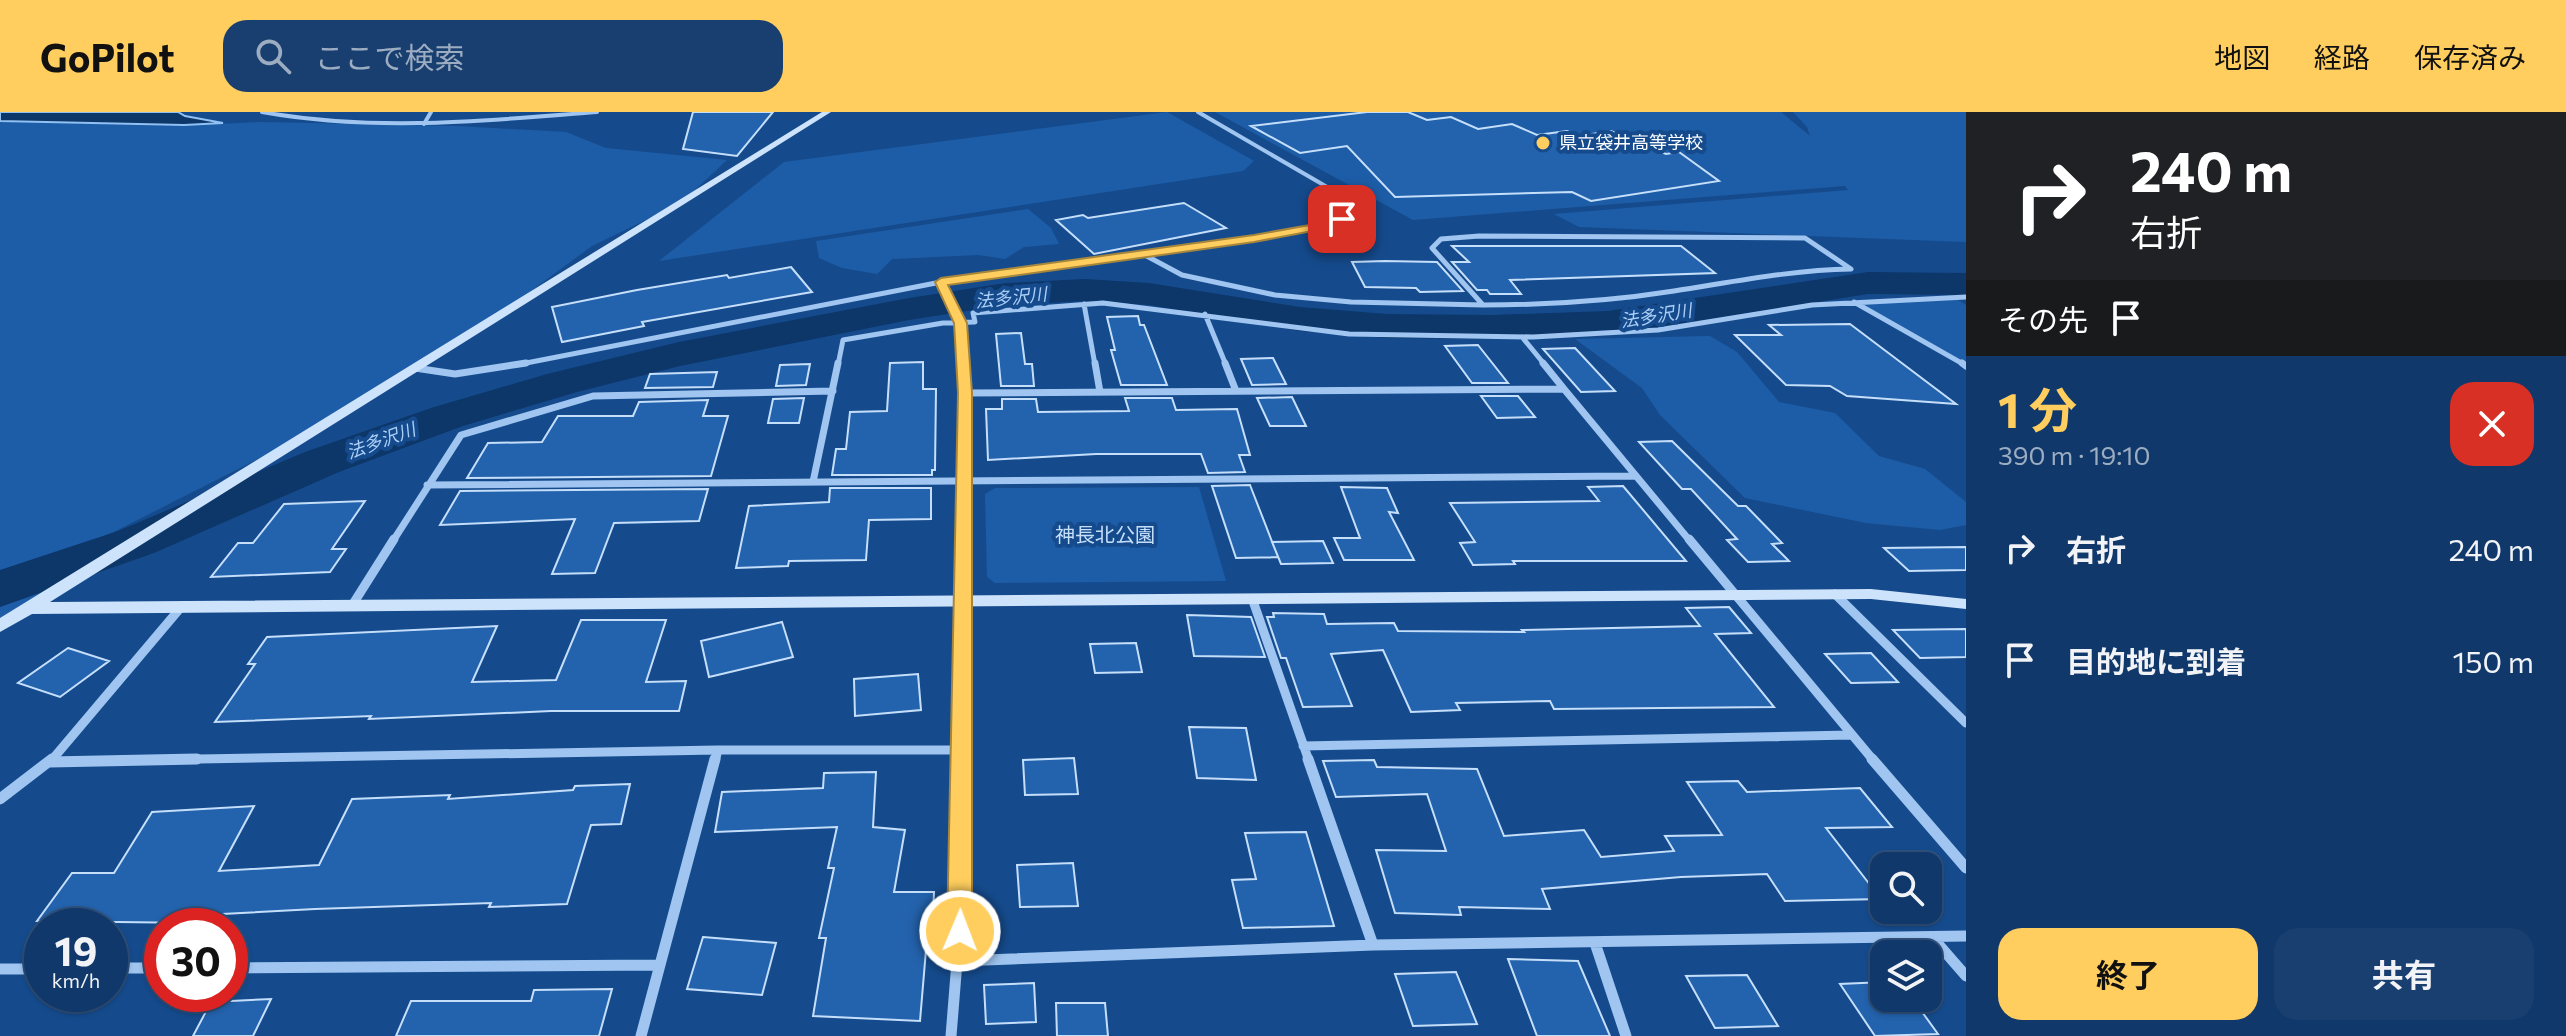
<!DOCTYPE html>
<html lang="ja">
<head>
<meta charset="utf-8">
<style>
	body { margin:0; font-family:Commissioner,"Noto Sans JP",sans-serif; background:#193f70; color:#f1f3f6; height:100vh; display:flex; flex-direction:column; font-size:30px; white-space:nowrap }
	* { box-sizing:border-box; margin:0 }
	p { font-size:26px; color:#9cacc1 }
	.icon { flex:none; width:44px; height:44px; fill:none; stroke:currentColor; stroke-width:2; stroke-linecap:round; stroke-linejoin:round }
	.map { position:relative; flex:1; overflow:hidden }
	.details { display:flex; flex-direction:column; background:#10386a; width:600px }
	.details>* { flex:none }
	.guide { background:#202124; color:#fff; overflow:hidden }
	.controls { position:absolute; left:1870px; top:740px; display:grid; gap:16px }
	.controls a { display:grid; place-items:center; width:72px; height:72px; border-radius:16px; background:#10386a; box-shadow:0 2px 6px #0004,0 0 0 2px #30527e; font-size:40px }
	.speed { position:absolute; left:24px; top:796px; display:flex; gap:16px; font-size:40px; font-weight:700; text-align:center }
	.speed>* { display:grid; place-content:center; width:104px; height:104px; border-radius:50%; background:#10386a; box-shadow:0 2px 6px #0004,0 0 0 2px #30527e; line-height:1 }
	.speed small { font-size:20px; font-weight:400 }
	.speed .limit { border:12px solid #d22; background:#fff; color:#111 }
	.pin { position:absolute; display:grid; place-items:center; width:68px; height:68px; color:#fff; margin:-34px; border-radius:16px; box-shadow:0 4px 12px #0006 }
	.me { position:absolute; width:88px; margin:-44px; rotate:1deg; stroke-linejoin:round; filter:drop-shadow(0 0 6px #0008) }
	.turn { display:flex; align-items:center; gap:28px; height:168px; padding:0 32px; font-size:36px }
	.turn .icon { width:104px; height:104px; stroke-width:2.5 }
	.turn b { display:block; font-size:56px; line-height:68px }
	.then { display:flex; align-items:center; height:76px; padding:0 32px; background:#0003; gap:16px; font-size:30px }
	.round { display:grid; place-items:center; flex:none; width:84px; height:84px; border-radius:24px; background:#193f70 }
	.head { display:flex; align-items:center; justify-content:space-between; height:136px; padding:0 32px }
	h1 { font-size:48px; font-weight:700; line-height:60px; color:#ffce5e }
	.button { display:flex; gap:16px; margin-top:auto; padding:16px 32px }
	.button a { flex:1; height:92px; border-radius:24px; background:#ffce5e; color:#111; font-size:32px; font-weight:700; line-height:92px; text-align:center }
	.button a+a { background:#193f70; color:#f1f3f6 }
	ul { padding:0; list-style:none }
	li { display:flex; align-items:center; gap:24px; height:112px; padding:0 32px }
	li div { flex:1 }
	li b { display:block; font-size:30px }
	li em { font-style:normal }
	header { display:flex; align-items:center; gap:48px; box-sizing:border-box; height:112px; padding:0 40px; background:#ffce5e; color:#111 }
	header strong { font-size:38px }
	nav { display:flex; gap:44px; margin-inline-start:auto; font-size:28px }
	.search { width:560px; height:72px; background:#193f70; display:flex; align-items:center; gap:20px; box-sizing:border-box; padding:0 28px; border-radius:24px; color:#9cacc1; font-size:30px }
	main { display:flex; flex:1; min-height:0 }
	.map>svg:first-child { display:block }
	.green { fill:#1d5da7 }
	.water { fill:#0d3669; stroke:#91c0f3; stroke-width:2 }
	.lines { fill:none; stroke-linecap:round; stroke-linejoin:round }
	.river { fill:#0d3669; fill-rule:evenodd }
	.building { fill:#2362ac; stroke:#c5dffb; stroke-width:2 }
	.street-far4 { stroke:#9fc5f0; stroke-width:4 }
	.street-far3 { stroke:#9fc5f0; stroke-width:5 }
	.street-far2 { stroke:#9fc5f0; stroke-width:7 }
	.street-far1 { stroke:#9fc5f0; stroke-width:9 }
	.street { stroke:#9fc5f0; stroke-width:11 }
	.secondary { fill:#cde2fb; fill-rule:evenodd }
	.route { fill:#ffce5e; stroke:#a6863d; stroke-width:2 }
	.poi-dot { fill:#ffce5e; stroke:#154b8d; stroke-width:3 }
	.labels { text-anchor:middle; stroke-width:8; stroke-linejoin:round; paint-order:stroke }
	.far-poi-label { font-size:18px; fill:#fff; stroke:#154b8d; text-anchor:start }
	.far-water-label { font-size:18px; font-style:italic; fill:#abcff7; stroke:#154b8d }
	.park-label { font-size:20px; fill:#c5dffb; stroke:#154b8d }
</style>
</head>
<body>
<header>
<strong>GoPilot</strong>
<div class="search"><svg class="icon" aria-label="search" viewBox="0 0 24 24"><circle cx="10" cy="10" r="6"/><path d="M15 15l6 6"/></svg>ここで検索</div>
<nav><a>地図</a><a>経路</a><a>保存済み</a></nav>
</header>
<main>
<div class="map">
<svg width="1966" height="924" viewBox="0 0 1966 924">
	<rect width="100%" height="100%" fill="#154b8d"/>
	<path class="green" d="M1167 0 1254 49 1243 59 659 149 784 50Z
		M1215 0H1781L1810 24 1807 15 1793 0H1966V130L1579 115 1554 102 1848 78 1845 74 1413 108Z
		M0 9 171 14 259 10 458 14 566 20 606 36 727 48 681 91 592 134 483 214 325 313 78 438 75 460 0 508Z
		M1028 97 1051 116 1059 132 1024 135 1005 147 978 143 892 147 877 162 842 156 819 146 816 129Z
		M1953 185 1966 193V253L1853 189Z
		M1710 224 1737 240 1779 290 1835 301 1879 344 1925 357 1966 390V413L1940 418 1866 411 1745 386 1660 303 1642 276 1575 227Z
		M1199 375 1226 469 995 471 987 465 985 382 995 376Z"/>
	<path class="water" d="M0 0H178L185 4 223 11 184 13 0 9Z"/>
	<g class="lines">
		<path class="river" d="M1868 160 1966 161V183L1868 182 1608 223 1492 227 1387 226 1300 219 1149 193 1085 189 1006 193 909 208 680 254 577 280 463 314 339 360 154 441 0 495V458L118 419 305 340 431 296 547 262 679 230 909 186 1006 171 1085 167 1149 171 1300 195 1387 202 1492 203 1608 199Z"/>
	</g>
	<path class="building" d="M693 0H773L737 44 683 37Z
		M1367 0H1408L1427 8 1451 5 1478 17 1512 12 1537 23 1567 19 1579 24 1611 19 1666 42 1679 40 1719 69 1591 89 1572 80 1395 85 1347 34 1300 41 1251 14Z
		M1184 91 1226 116 1094 142 1056 108 1083 103 1088 106Z
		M1452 134H1681L1715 161 1510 168 1521 182H1490L1487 178H1477L1452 150H1469Z
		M1385 149 1437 150 1463 179 1420 180 1416 176 1365 175 1352 150Z
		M791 155 812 180 642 210 644 214 562 230 552 195 637 178 727 163 729 166Z
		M1138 204 1140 213H1144L1167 273H1121L1111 238H1115L1107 205Z
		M1850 212 1956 292 1847 284 1830 274 1786 273 1735 223H1781L1769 213Z
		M1021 221 1025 252H1032L1034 274H1001L996 222Z
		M1478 233 1508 271H1472L1445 234Z
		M1575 236 1615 279 1581 280 1543 237Z
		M1273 246 1286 272 1252 273 1241 247Z
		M923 250V277H936L935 358H932V363H832L836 337H846L850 300 887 299 890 251Z
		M810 252 806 273 776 274 780 253Z
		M717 260 713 275 645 276 650 262Z
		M1481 284H1518L1535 305 1497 306Z
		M1292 285 1306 314H1270L1257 286Z
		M804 286 799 311H768L773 287Z
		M1125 286H1172L1176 298 1237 297 1250 343H1239L1245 360 1208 361 1201 342H1096L988 348 986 297H1002V287H1036L1038 300 1129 299Z
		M708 288 703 304H728L711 364 467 366 488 331 542 330 558 304H633L639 290Z
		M1672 329 1738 394H1746L1782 431 1772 432 1789 449 1748 450 1727 428 1737 427 1691 377H1682L1639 330Z
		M1250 373 1278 445 1236 446 1212 374Z
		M1623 374 1686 449H1513L1515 452 1473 453 1460 431 1475 430 1450 391 1599 389 1588 375Z
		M1341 375 1387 376 1398 401 1389 400 1414 448H1344L1334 426H1360Z
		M830 376H931V407L869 408 866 448 789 449 788 454 736 456 749 394 829 390Z
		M708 377 699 409 614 411 595 461 552 462 575 407 440 413 460 379Z
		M365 389 332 437H346L330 460 211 465 238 431H253L284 392Z
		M1323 429 1333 451 1281 452 1272 430Z
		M1966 435V458L1909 459 1884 436Z
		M1729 495 1751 521 1715 522 1774 595 1554 597 1550 589 1456 591 1460 598 1411 600 1383 538 1331 542 1352 594 1303 595 1286 546H1281L1267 505H1274L1273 501 1324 502 1327 512 1394 511 1398 519 1524 520 1522 518 1700 514 1686 496Z
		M1187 503 1251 505 1265 545 1194 544Z
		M581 508H666L646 570 686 569 679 599H551L369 607 371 604 215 610 255 552H248L267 525 497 514 472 570 556 568Z
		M782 510 793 545 709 565 701 529Z
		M1966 517V545L1920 546 1893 518Z
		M1136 531 1142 560 1095 561 1090 532Z
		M68 536 109 549 60 585 18 571Z
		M1871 541 1898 570 1851 571 1825 542Z
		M918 562 921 598 855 604 854 567Z
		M1189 615 1246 616 1256 668 1197 666Z
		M1074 646 1078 682 1025 683 1023 648Z
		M1374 648 1377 655 1477 657 1504 724 1584 718 1601 745 1674 739 1665 724 1722 723 1687 670 1738 669 1747 680 1860 676 1892 715 1826 716 1881 787 1785 789 1767 762 1681 765 1542 777 1550 797 1459 795 1461 803 1395 801 1376 738 1446 739 1427 682 1336 685 1323 649Z
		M876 660 873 715 905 718 894 780H934L932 826H927L920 909 813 904 826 826H819L834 756H828L837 715 715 720 722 680 823 676 824 661Z
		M630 672 621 712 591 713 567 792 489 795 491 791 315 797 203 803 198 811 37 809 72 761H114L152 700 254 694 219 759 319 753 352 687 450 683 448 687 573 678 575 674Z
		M1306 720 1334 814 1243 816 1232 768 1256 767 1245 721Z
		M1073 751 1078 794 1020 795 1017 753Z
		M703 825 776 831 762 883 687 877Z
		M1508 847 1578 849 1610 924H1537Z
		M1456 860 1477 912 1413 914 1395 862Z
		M1747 863 1778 914 1715 916 1686 864Z
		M1884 870V886H1912L1938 922 1875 924 1840 872Z
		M1034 871 1036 910 986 912 984 873Z
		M612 877 599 924H396L411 889H531L534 878Z
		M271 887 253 924H193L211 890Z
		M1056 891H1105L1108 924H1057Z"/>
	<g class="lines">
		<path class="street-far4" d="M262 0C374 20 484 9 597 0
			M1198 0 1334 79 1344 91 1342 107 1325 113
			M424 12 431 0"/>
		<path class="street-far3" d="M1479 124 1805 126 1851 157C1791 158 1733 170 1674 179 1611 189 1546 193 1483 193L1432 136 1441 127Z
			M1143 142 1182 163 1275 183 1351 190 1483 193
			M941 170 960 209 965 253
			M1854 190 1965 253
			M1084 192 1095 253
			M1205 202 1226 253
			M1522 225 1545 253
			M516 253 941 170 1254 127 1331 111
			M838 253 843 228 943 211 975 210 973 201 1103 191 1349 222 1533 225 1658 218 1812 193 1966 185"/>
		<path class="street-far2" d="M1095 251 1100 280
			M1225 251 1236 279
			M1543 251 1564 277
			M1962 251 1966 254
			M415 256 455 262 526 251
			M965 281 1564 277 1690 429
			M813 370 838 251
			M427 373 1636 364
			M393 429 461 323 593 284 833 279
			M963 429 965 251"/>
		<path class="street-far1" d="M963 427 964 649
			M1689 427 1874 649
			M1835 482 1966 611
			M1253 489 1309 649
			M353 492 394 427
			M1303 634 1851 623
			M51 649 182 494
			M85 649 718 638H964
			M715 649 718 638"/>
		<path class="street" d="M1308 647 1373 833
			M1872 647 1966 756
			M50 650 197 647
			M0 687 52 647
			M1932 825 1966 864
			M1595 831 1626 924
			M959 849 1373 833 1966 824
			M110 856H162
			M230 856 659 853
			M0 857H42
			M641 924 715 647
			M951 924 961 800 964 647"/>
		<path class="secondary" d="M822 0H831L50 490 1871 477 1966 487V497L1871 487 32 502 0 520V506Z"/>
	</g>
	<path class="route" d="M1342 103 1346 104V109L1323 117 1254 130 948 173 967 211 972 281V819L969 827 960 831 951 827 947 819 958 281 954 211 935 170 941 166 1254 123 1321 111Z"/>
	<circle class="poi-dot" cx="1543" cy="31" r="8"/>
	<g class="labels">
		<g class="far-poi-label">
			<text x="1559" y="37">県立袋井高等学校</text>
		</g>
		<g class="far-water-label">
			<text transform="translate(1011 186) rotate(-6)" y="6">法多沢川</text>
			<text transform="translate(1656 204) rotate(-9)" y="6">法多沢川</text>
			<text transform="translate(381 329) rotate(-20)" y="6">法多沢川</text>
		</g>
		<g class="park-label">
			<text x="1105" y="430">神長北公園</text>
		</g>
	</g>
</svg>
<div class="controls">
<a><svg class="icon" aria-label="search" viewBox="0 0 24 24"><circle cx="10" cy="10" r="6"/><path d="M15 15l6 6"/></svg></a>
<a><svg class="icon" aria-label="layers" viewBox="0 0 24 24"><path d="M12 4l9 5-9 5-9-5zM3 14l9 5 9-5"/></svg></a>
</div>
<div class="speed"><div>19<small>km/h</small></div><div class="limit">30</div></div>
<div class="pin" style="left:1342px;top:107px;background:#d93025"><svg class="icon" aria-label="arrive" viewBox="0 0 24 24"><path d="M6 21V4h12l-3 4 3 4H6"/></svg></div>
<svg class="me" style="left:960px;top:819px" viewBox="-20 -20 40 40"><circle r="17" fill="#ffce5e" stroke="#fff" stroke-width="3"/><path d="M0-11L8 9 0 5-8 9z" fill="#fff"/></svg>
</div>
<section class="details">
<div class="guide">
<div class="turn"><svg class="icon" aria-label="right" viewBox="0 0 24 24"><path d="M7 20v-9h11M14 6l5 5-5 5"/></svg><div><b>240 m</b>右折</div></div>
<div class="then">その先<svg class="icon" aria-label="arrive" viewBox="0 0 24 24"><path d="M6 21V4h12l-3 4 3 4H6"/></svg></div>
</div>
<div class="head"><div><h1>1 分</h1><p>390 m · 19:10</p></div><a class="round" style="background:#d93025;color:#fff"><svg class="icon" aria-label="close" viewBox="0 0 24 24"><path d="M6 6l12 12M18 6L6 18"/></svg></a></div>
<ul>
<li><svg class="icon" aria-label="right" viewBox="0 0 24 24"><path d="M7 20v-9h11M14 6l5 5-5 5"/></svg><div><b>右折</b></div><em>240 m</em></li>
<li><svg class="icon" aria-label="arrive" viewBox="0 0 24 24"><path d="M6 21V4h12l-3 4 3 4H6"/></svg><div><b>目的地に到着</b></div><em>150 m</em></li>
</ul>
<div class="button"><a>終了</a><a>共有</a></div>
</section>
</main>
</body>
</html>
